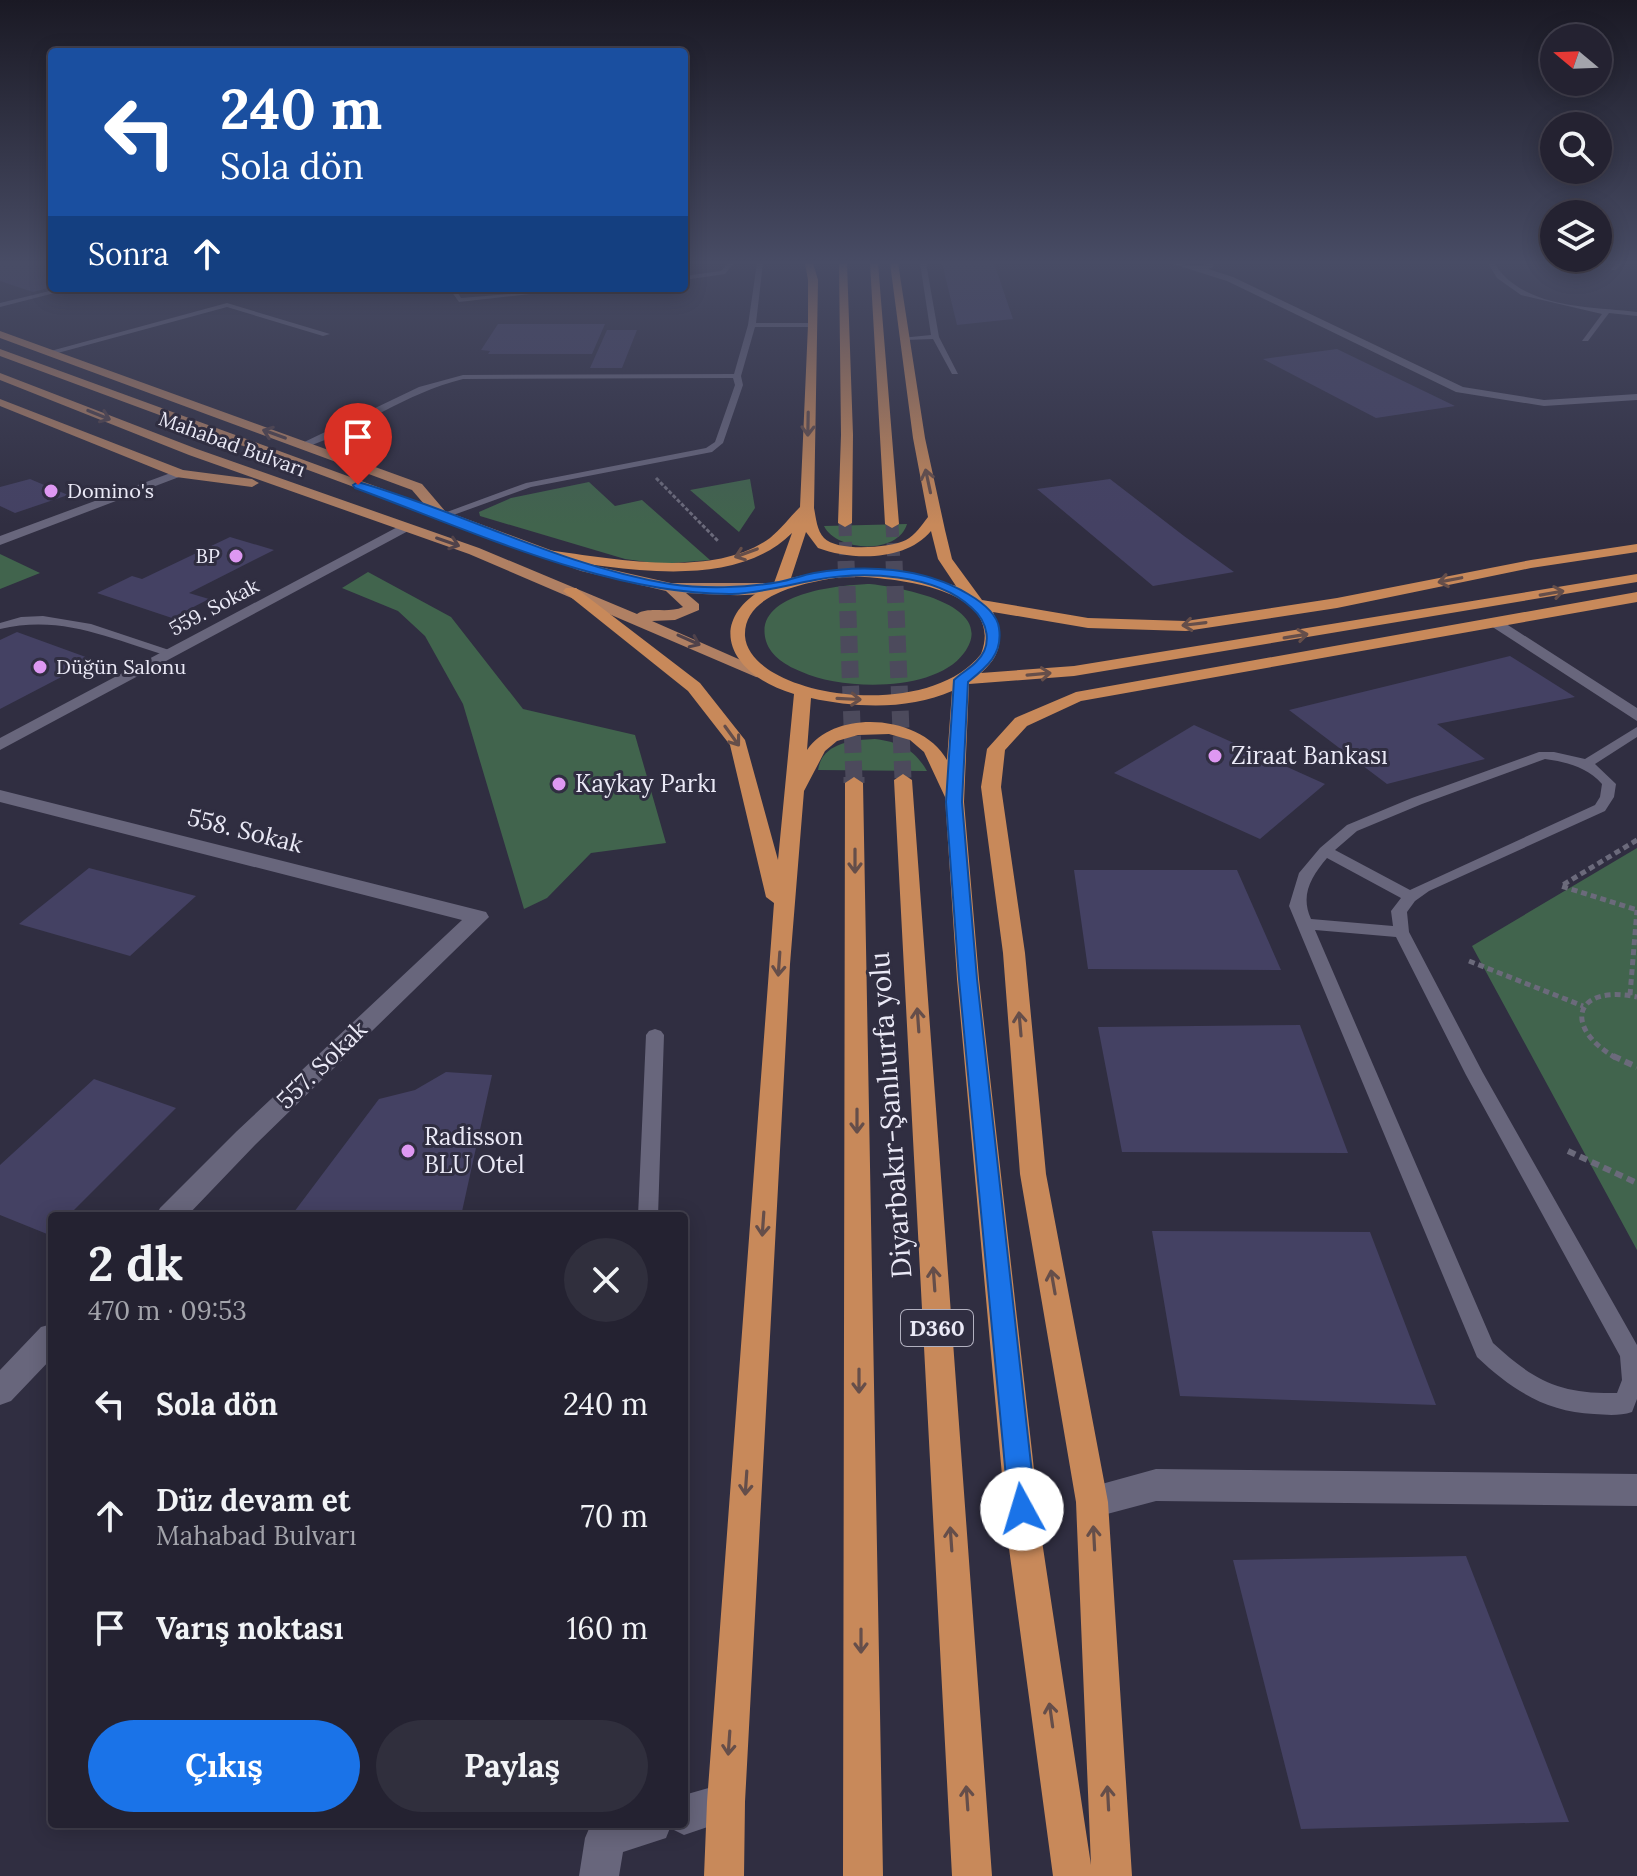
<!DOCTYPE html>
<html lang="tr">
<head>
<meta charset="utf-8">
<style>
	body { margin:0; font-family:Lora,serif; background:#302f3d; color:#f1f3f6; height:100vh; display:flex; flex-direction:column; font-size:30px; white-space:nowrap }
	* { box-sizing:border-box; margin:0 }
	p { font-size:26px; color:#a3a4ab }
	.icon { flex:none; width:44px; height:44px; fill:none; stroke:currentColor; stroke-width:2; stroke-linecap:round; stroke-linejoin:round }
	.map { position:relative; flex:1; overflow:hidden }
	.side { position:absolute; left:48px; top:1212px; width:640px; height:616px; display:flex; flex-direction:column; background:#242231; border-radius:8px; box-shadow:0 4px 20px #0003,0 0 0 2px #413f4d }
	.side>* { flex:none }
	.hud { position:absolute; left:48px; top:48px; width:640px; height:244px; border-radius:8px; box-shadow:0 4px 20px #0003,0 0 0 2px #413f4d; background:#1a4fa0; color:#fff; overflow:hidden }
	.needle { width:52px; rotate:289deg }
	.controls { position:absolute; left:1540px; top:24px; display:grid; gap:16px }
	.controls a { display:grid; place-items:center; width:72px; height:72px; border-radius:50%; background:#242231; box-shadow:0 4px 20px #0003,0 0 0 2px #413f4d; font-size:40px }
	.pin { position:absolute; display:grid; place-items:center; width:68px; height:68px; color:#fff; margin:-82px -34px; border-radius:50% 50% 50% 0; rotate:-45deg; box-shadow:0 0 8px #0007 }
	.pin .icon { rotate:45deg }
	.me { position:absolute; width:88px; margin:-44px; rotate:354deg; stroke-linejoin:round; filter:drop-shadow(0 0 6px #0008) }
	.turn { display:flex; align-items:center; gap:28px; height:168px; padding:0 40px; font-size:36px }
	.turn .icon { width:104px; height:104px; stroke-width:2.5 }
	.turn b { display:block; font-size:56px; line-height:68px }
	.then { display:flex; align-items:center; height:76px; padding:0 40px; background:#0003; gap:16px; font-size:30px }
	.round { display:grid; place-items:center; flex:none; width:84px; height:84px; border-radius:42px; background:#302f3d }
	.headline { display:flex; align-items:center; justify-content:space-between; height:136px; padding:0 40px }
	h1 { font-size:48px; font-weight:700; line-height:60px }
	.primary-button { display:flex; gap:16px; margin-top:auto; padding:16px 40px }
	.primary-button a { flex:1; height:92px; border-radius:48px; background:#1a73e8; color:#fff; font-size:32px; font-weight:700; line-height:92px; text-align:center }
	.primary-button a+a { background:#302f3d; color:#f1f3f6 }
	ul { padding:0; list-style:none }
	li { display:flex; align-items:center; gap:24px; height:112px; padding:0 40px }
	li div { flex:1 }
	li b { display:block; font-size:30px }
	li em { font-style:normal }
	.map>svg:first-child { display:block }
	.green { fill:#41644d }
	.building { fill:#444163 }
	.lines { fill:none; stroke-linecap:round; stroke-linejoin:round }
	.trunk-tunnel-far2 { stroke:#4c4a5c; stroke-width:13; stroke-dasharray:13 6; stroke-linecap:butt }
	.trunk-tunnel-far1 { stroke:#4c4a5c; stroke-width:17; stroke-dasharray:17 8; stroke-linecap:butt }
	.trunk-tunnel { stroke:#4c4a5c; stroke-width:21; stroke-dasharray:21 11; stroke-linecap:butt }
	.path-far2 { stroke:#6b6a7b; stroke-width:3; stroke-dasharray:4 2; stroke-linecap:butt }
	.path-far1 { stroke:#6b6a7b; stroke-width:5; stroke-dasharray:6 4; stroke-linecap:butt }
	.path { stroke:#6b6a7b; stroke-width:6; stroke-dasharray:8 5; stroke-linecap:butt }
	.service { fill:#68667c; fill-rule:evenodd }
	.minor { fill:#68667c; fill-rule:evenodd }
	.primary { fill:#b08063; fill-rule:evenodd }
	.trunk { fill:#c8895a; fill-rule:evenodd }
	.oneway { stroke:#50424a }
	.oneway2 { stroke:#654e4a }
	.route { fill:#1a73e8; stroke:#114b97; stroke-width:2 }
	.poi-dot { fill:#de98f2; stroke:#302e41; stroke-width:3 }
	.labels { text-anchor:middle; stroke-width:6; stroke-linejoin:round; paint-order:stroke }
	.far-street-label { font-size:20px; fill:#eae9f6; stroke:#302e41 }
	.far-poi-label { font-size:20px; fill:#eae9f6; stroke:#302e41; text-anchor:start }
	.shield { fill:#302e41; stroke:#b2b1c0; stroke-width:2 }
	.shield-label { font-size:22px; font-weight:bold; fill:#eae9f6 }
	.poi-label { font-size:24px; fill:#eae9f6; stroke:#302e41; text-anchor:start }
	.street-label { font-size:24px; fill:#eae9f6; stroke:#302e41 }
	.near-street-label { font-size:28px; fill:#eae9f6; stroke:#302e41 }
</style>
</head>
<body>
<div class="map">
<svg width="1637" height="1876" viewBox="0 0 1637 1876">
	<rect width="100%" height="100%" fill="#302e41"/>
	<path class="green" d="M750 479 755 508 739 532 690 490Z
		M589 482 615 506 642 500 710 560 661 564 625 559 480 516 479 512 511 498Z
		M907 524C898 555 837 552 824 526Z
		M0 554 40 573 0 589Z
		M368 572 451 617 523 709 635 735 666 843 591 853 547 898 524 909 463 704 425 636 398 611 342 588Z
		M870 584C898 587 1000 604 964 653 935 693 841 690 802 672 787 666 771 657 766 641 752 593 839 585 870 584Z
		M875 739C900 742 915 750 927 771L818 770C822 743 852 740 875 739Z
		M1637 848V1250L1472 946Z"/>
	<path class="building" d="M0 263H52V287L33 292 0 281Z
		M942 263H994L1013 319 957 325Z
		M498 324H605L592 354H488L490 351 481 350Z
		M607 330H637L622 368H590Z
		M1337 349 1455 406 1376 418 1263 359Z
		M30 479 68 495 15 513 0 506V487Z
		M1110 479 1184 536 1234 572 1153 586 1037 489Z
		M230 537 274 550 189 593 209 599 172 618 97 593 132 576 142 579Z
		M17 632 94 660 0 709V640Z
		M1510 656 1575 697 1437 724 1485 759 1387 784 1289 710Z
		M1194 725 1325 784 1260 839 1114 773Z
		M89 868 196 896 130 956 19 924Z
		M1074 870H1237L1281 970 1088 969Z
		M1300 1025 1348 1153 1122 1152 1098 1027Z
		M446 1072 492 1075 461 1216H291L379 1099 415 1090Z
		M94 1079 176 1108 68 1216H52V1236L0 1215V1165Z
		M1152 1231 1370 1232 1436 1405 1180 1396Z
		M1466 1556 1569 1822 1301 1829 1233 1560Z"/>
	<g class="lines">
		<path class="trunk-tunnel-far2" d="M845 523 846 563
			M892 524 894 563"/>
		<path class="trunk-tunnel-far1" d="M846 561 854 779
			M894 561 903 779"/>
		<path class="trunk-tunnel" d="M854 777V783"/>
		<path class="path-far2" d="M656 478 719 542"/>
		<path class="path-far1" d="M1637 840 1561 886 1637 910
			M1469 961 1583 1006
			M1630 995 1637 910
			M1616 1058C1562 1027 1574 984 1637 997"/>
		<path class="path" d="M1613 1056 1637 1067
			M1568 1151 1637 1183"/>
		<path class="service" d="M728 263H734L725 274 684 280V276L721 271Z
			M757 263H763L756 323H813L817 325 813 327H755L741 376 743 385 723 443 712 452 531 487 445 518 436 516 526 483 706 448 715 442 735 385 733 378 463 379C405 393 359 430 303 448L298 445 419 387 463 375 734 374 748 325Z
			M920 263H926L939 337 958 374H952L933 339 905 340 901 338 931 335Z
			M1488 263H1494C1523 309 1589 306 1637 312V316L1609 313 1588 341H1582L1602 314 1521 295 1497 278Z
			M1616 263H1622L1615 270H1611Z
			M62 288H74L0 307V303Z
			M449 288H455L461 298 585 288 459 302Z
			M227 303 330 334 323 336 227 307 54 354 47 352Z
			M43 616 91 624 178 653 172 657C112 640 64 614 0 629V623L21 617Z
			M1637 727V737L1595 764 1616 784 1614 797 1605 811 1429 891 1415 901 1407 912 1409 932 1483 1073 1637 1345V1399L1632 1412C1620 1416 1607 1415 1594 1414 1546 1412 1512 1390 1477 1357L1289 906 1299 873 1320 848 1347 825 1412 798 1539 752H1554L1585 759ZM1545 759C1567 762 1587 767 1602 784L1600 797 1595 805 1410 890 1335 850 1357 831 1422 804ZM1327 858 1401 898 1391 911 1393 926 1311 919C1300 895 1311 877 1327 858ZM1315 930 1396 937 1466 1075 1620 1356 1622 1380 1617 1393C1560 1394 1534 1381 1493 1343Z
			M655 1029 661 1031 664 1035 658 1216H638L646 1035 649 1031Z"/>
		<path class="minor" d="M1170 263 1198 266 1213 263V267L1208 269 1233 277 1463 387 1544 400 1637 394V400L1544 406 1456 392 1227 281Z
			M176 471 187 474 0 545V536Z
			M405 523 412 527 410 530 0 750V738Z
			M1497 618 1637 708V721L1491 626 1489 623Z
			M0 790 478 910 486 912 489 917 255 1145 187 1216H156L160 1208 237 1131 462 920 0 802Z
			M52 1324V1358L11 1401 0 1405V1370L41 1327Z
			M1156 1469 1637 1474V1506L1156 1501 1092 1518 1080 1514 1076 1502 1080 1490Z
			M726 1783 740 1788 745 1802 740 1816 684 1835 670 1828 666 1838 623 1852 619 1876H579L585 1838 591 1824H684V1795Z"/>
		<path class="primary" d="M0 331 422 484 445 511 591 565 671 583H786L789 586C772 600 709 594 686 593L699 604V610L675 620 652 621 770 673 762 678 756 677 469 554 189 455 0 380V373L197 449 479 548 637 614C649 606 668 614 683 607L666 591 581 571 0 356V349L424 504 412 490 0 338Z
			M0 399 183 470 252 479 259 483 252 487 176 477 0 406Z"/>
		<path class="trunk" d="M805 263H813L818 280 814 508C816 518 817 531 824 538 837 552 890 548 906 540 915 535 922 525 928 517L913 438 890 263H898L925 438 945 530 952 559 982 600 1088 618 1186 621 1337 598 1531 560 1637 544V552L1531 568 1337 608 1186 631 1088 628 993 612C1004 637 1002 655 981 673L1074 666 1637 574V582L1074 676 969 684 964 802 979 979 1042 1541 1091 1865 1076 1502 1020 1174 1003 953 981 787 987 749 1015 718 1076 692 1637 592V602L1081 701 1027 726 1005 750 1001 787 1025 953 1046 1174 1108 1502 1132 1876H1053L1008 1541 957 979 945 797 924 752 910 740 889 734 858 735 837 741 825 751 804 791 790 964 745 1802 744 1876H704L707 1802 774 903 766 897 730 745 688 691 563 591 566 588H576L700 683 745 740 778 860 794 694C728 675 701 618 774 583L792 533C733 592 619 568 546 558L539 554 546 550C612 558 712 580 770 538 781 529 790 517 800 507L808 325V280ZM931 531 938 559 956 586C901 568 847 564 791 578L806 532 818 548C853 561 906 561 931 531ZM848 576C890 578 1007 586 981 654 940 707 827 704 774 673 760 665 746 652 745 636 743 590 816 581 848 576ZM952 691 947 760C922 715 836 708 807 750L811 698C855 708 910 710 952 691Z
			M839 263H847L853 435 852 523 845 527 838 523 841 435Z
			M870 263H878L899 524 892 528 885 524Z
			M903 774 912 780 992 1876H952L894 780Z
			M854 777 863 783 883 1876H843L845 783Z"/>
	</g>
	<defs><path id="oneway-shaft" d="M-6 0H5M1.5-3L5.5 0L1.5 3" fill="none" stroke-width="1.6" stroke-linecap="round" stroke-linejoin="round" transform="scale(2)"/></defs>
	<g class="oneway">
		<use href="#oneway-shaft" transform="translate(99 415) rotate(22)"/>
		<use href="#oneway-shaft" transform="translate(274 434) rotate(-160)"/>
		<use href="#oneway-shaft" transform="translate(448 542) rotate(19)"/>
		<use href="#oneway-shaft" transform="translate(689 640) rotate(24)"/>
	</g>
	<g class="oneway2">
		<use href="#oneway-shaft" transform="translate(808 424) rotate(91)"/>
		<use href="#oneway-shaft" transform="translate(928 481) rotate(-102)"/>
		<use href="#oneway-shaft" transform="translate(746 553) rotate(160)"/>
		<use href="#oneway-shaft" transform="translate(1450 580) rotate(169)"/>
		<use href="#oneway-shaft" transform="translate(1552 593) rotate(-10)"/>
		<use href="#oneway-shaft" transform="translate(1194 624) rotate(173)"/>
		<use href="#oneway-shaft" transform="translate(1296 636) rotate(-9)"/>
		<use href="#oneway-shaft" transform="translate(1039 674) rotate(-5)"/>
		<use href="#oneway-shaft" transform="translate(849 699) rotate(3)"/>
		<use href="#oneway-shaft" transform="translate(732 736) rotate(54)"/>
		<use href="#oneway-shaft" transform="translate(855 861) rotate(90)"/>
		<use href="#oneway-shaft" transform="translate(779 964) rotate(94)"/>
		<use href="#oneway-shaft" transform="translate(918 1020) rotate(-94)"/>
		<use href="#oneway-shaft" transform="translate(1020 1024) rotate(-95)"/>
		<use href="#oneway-shaft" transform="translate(857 1121) rotate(90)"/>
		<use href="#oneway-shaft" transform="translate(763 1224) rotate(94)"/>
		<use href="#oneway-shaft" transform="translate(934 1279) rotate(-94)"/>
		<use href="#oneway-shaft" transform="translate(1053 1282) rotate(-100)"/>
		<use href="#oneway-shaft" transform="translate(859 1381) rotate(90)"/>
		<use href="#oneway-shaft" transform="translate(746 1483) rotate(94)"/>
		<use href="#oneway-shaft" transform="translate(1094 1538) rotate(-93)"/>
		<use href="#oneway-shaft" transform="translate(951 1539) rotate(-94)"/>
		<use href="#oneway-shaft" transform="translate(861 1641) rotate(90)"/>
		<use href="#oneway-shaft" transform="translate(1051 1715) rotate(-98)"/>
		<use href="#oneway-shaft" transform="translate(729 1743) rotate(94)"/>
		<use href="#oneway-shaft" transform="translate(967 1798) rotate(-94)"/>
		<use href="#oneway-shaft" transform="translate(1108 1798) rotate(-93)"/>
	</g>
	<linearGradient id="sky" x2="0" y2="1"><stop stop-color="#1a1924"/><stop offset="0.5" stop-color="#484c65"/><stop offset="1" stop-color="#484c65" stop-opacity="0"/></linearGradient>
	<rect width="1637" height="525" fill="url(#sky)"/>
	<path class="route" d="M358 482C463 512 561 566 670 584 704 589 745 588 779 582 791 580 802 575 814 573 864 564 923 567 968 594 980 601 997 613 999 628 1003 654 987 667 968 682L962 802 977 979 1036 1509 1032 1518 1022 1522 1013 1518 1009 1509 959 979 946 802 954 680C961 673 971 668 977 661 993 645 988 622 972 608 935 573 863 571 815 580 787 585 761 593 732 594 608 595 470 530 355 488L353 485Z"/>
	<g class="poi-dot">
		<circle cx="51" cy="491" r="8"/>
		<circle cx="236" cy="556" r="8"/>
		<circle cx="40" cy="667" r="8"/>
		<circle cx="1215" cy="756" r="8"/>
		<circle cx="559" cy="784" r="8"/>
		<circle cx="408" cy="1151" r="8"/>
	</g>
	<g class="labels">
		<g class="far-street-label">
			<text transform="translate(232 444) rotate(20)" y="7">Mahabad Bulvarı</text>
			<text transform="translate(214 607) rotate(-28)" y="7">559. Sokak</text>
		</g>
		<g class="far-poi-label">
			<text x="67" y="498">Domino's</text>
			<text x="220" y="563" text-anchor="end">BP</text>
			<text x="56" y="674">Düğün Salonu</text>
		</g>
		<rect class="shield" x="901" y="1310" width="72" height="36" rx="6"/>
		<g class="shield-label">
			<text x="937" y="1336">D360</text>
		</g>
		<g class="poi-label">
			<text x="1231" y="764">Ziraat Bankası</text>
			<text x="575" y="792">Kaykay Parkı</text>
			<text x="424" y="1145">Radisson<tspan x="424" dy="28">BLU Otel</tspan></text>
		</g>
		<g class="street-label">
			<text transform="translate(245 831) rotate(14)" y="8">558. Sokak</text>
			<text transform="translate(322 1065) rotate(-44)" y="8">557. Sokak</text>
		</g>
		<g class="near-street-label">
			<text transform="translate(890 1115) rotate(-94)" y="10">Diyarbakır-Şanlıurfa yolu</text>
		</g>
	</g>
</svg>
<div class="controls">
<a><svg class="needle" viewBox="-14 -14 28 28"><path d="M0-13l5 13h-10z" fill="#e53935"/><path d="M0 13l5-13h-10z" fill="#a3a4ab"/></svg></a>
<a><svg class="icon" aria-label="search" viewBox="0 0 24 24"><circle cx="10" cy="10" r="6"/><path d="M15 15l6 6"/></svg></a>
<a><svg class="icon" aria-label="layers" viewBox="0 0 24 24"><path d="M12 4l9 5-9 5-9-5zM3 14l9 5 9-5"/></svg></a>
</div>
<div class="pin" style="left:358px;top:485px;background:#d93025"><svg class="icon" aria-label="arrive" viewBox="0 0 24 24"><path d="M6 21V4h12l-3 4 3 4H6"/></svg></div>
<svg class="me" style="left:1022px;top:1509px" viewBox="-20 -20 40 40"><circle r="19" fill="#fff"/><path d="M0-13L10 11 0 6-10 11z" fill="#1a73e8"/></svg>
<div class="hud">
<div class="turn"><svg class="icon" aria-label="left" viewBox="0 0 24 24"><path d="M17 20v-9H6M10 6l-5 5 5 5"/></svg><div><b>240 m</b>Sola dön</div></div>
<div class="then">Sonra<svg class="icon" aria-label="ahead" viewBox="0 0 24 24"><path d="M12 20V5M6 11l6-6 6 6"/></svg></div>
</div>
<section class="side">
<div class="headline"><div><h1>2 dk</h1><p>470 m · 09:53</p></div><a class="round"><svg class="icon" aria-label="close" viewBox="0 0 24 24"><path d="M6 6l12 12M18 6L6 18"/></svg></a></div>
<ul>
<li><svg class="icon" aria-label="left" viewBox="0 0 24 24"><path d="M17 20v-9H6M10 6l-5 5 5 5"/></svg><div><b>Sola dön</b></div><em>240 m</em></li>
<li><svg class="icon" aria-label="ahead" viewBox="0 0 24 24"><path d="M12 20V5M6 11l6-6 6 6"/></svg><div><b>Düz devam et</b><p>Mahabad Bulvarı</p></div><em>70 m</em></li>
<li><svg class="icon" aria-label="arrive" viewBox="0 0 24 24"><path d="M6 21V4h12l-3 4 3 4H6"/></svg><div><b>Varış noktası</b></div><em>160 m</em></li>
</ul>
<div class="primary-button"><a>Çıkış</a><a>Paylaş</a></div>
</section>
</div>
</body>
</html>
